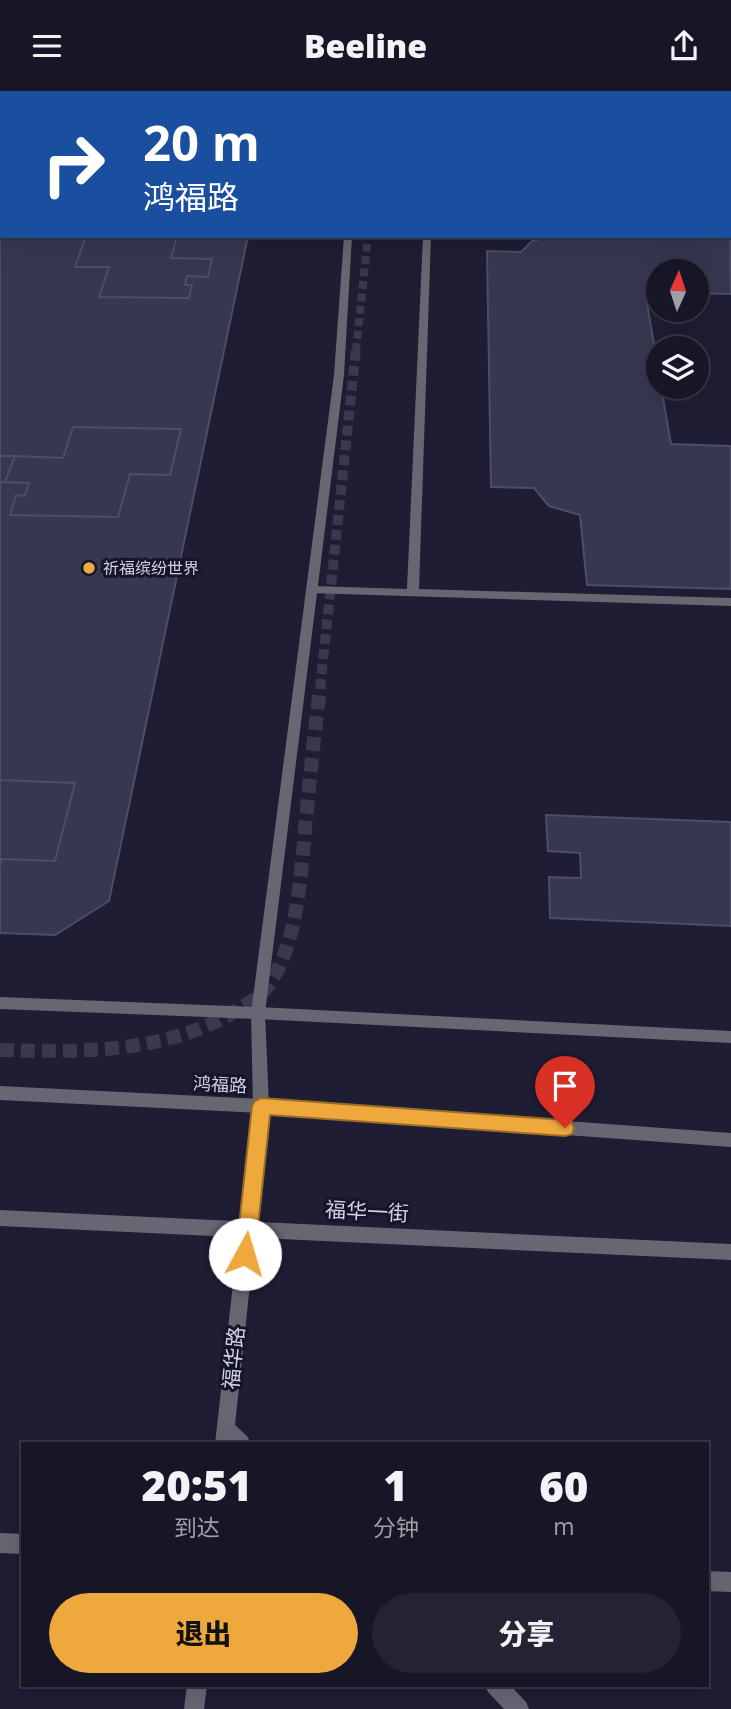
<!DOCTYPE html>
<html lang="zh">
<head>
<meta charset="utf-8">
<style>
	body { margin:0; font-family:"Open Sans","Noto Sans SC",sans-serif; background:#232333; color:#f1f3f6; height:100vh; display:flex; flex-direction:column; font-size:26px; white-space:nowrap }
	* { box-sizing:border-box; margin:0 }
	p { font-size:23px; color:#9e9fa7 }
	.icon { flex:none; width:38px; height:38px; fill:none; stroke:currentColor; stroke-width:2; stroke-linecap:round; stroke-linejoin:round }
	.map { position:relative; flex:1; overflow:hidden }
	.drawer { position:absolute; left:21px; top:1351px; width:688px; height:245px; display:flex; flex-direction:column; background:#161627; border-radius:0px; box-shadow:0 7px 28px #0002,0 0 0 2px #353544 }
	.drawer>* { flex:none }
	.guide { position:absolute; left:0px; top:0px; width:732px; height:147px; box-shadow:0 7px 28px #0002,0 0 0 2px #353544; background:#1a4fa0; color:#fff; overflow:hidden }
	.needle { width:46px; rotate:3deg }
	.buttons { position:absolute; left:646px; top:168px; display:grid; gap:14px }
	.buttons a { display:grid; place-items:center; width:63px; height:63px; border-radius:50%; background:#161627; box-shadow:0 7px 28px #0002,0 0 0 2px #353544; font-size:35px }
	.pin { position:absolute; display:grid; place-items:center; width:60px; height:60px; color:#fff; margin:-72px -30px; border-radius:50% 50% 50% 0; rotate:-45deg; box-shadow:0 0 7px #0007 }
	.pin .icon { rotate:45deg }
	.me { position:absolute; width:77px; margin:-38px; rotate:6deg; stroke-linejoin:round; filter:drop-shadow(0 0 5px #0008) }
	.turn { display:flex; align-items:center; gap:24px; height:147px; padding:0 28px; font-size:32px }
	.turn .icon { width:91px; height:91px; stroke-width:2.5 }
	.turn b { display:block; font-size:49px; line-height:60px }
	.eta { display:flex; justify-content:space-evenly; align-items:center; height:119px; text-align:center }
	.eta b { font-size:42px; font-weight:800; line-height:49px }
	.cta { display:flex; gap:14px; margin-top:auto; padding:14px 28px }
	.cta a { flex:1; height:80px; border-radius:42px; background:#eea83c; color:#111; font-size:28px; font-weight:800; line-height:80px; text-align:center }
	.cta a+a { background:#232333; color:#f1f3f6 }
	header { display:flex; justify-content:space-between; align-items:center; height:91px; padding:0 28px; background:#161627; font-size:32px; font-weight:800 }
	.map>svg:first-child { display:block }
	.building { fill:#373750; stroke:#4d4d67; stroke-width:2 }
	.lines { fill:none; stroke-linecap:round; stroke-linejoin:round }
	.minor-tunnel-far2 { stroke:#39384e; stroke-width:8; stroke-dasharray:8 4.5; stroke-linecap:butt }
	.minor-tunnel-far1 { stroke:#39384e; stroke-width:10; stroke-dasharray:10 5; stroke-linecap:butt }
	.minor-tunnel { stroke:#39384e; stroke-width:14; stroke-dasharray:14 7; stroke-linecap:butt }
	.service { fill:#676774; fill-rule:evenodd }
	.minor { fill:#676774; fill-rule:evenodd }
	.tertiary { fill:#676774; fill-rule:evenodd }
	.route { fill:#eea83c; stroke:#9b6d27; stroke-width:2 }
	.poi-dot { fill:#eea83c; stroke:#15142a; stroke-width:2.5 }
	.labels { text-anchor:middle; stroke-width:6; stroke-linejoin:round; paint-order:stroke }
	.far-poi-label { font-size:16px; fill:#d0d1e1; stroke:#15142a; text-anchor:start }
	.street-label { font-size:18px; fill:#d0d1e1; stroke:#15142a }
	.near-street-label { font-size:21px; fill:#d0d1e1; stroke:#15142a }
</style>
</head>
<body>
<header><svg class="icon" aria-label="menu" viewBox="0 0 24 24"><path d="M4 6h16M4 12h16M4 18h16"/></svg>Beeline<svg class="icon" aria-label="share" viewBox="0 0 24 24"><path d="M12 15V3M7 8l5-5 5 5M5 13v7h14v-7"/></svg></header>
<div class="map">
<svg width="731" height="1618" viewBox="0 0 731 1618">
	<rect width="100%" height="100%" fill="#1e1d34"/>
	<path class="building" d="M502 0H614L615 2H502Z
		M0 125 2 145H248L109 810 55 844 0 842Z
		M730 136 731 203 696 202V180H658V201H645L658 276V296H661L671 353 731 355V498L587 494 580 424 549 415 534 397 491 396 487 160 521 161 532 150 554 145H730Z
		M86 145H177L171 167 212 168 208 186 187 185 185 194H192L189 207 99 206 109 176H75Z
		M73 336 181 338 170 384 130 383 118 426 10 424 16 404 25 405 29 392 5 391 15 365 63 367Z
		M0 365H15L5 391H0Z
		M0 689 75 692 55 770 2 768 0 775Z
		M546 724 731 731V835L550 827 549 786 581 787 580 762 548 760Z"/>
	<g class="lines">
		<path class="minor-tunnel-far2" d="M356 260 368 145"/>
		<path class="minor-tunnel-far1" d="M320 598 356 258"/>
		<path class="minor-tunnel" d="M0 959C80 961 166 963 237 919 245 914 256 909 263 901 300 860 301 771 307 718 311 677 315 637 320 597"/>
		<path class="service" d="M423 145H431L419 498 731 507V515L308 502V496L312 495 407 498Z
			M0 1119 731 1153V1169L0 1135Z
			M0 1442 23 1443V1463L0 1462Z
			M707 1480 731 1481V1501L707 1500Z"/>
		<path class="minor" d="M355 0H363V2H355Z
			M0 77H2V81H0Z
			M0 91H2V95H0Z
			M730 97H731V101H730Z
			M730 111H731V115H730Z
			M344 145H352L344 284 265 922 269 1015 235 1334 248 1346 250 1353H215L253 1015 251 922 334 284Z
			M187 1594H207L204 1618H184Z
			M485 1594H510L526 1611 529 1618H504L488 1601Z"/>
		<path class="tertiary" d="M0 906 258 916 731 940V952L258 928 0 918Z
			M0 995 261 1008 731 1042V1056L261 1022 0 1009Z"/>
	</g>
	<path class="route" d="M261 1007 565 1029 572 1031 574 1037 572 1043 565 1045 270 1024 255 1163 252 1170 245 1173 238 1170 236 1163 252 1015 255 1010Z"/>
	<circle class="poi-dot" cx="89" cy="477" r="7"/>
	<g class="labels">
		<g class="far-poi-label">
			<text x="103" y="483">祈福缤纷世界</text>
		</g>
		<g class="street-label">
			<text transform="translate(220 994) rotate(3)" y="6">鸿福路</text>
		</g>
		<g class="near-street-label">
			<text transform="translate(367 1121) rotate(3)" y="7">福华一街</text>
			<text transform="translate(234 1267) rotate(-84)" y="7">福华路</text>
		</g>
	</g>
</svg>
<div class="buttons">
<a><svg class="needle" viewBox="-14 -14 28 28"><path d="M0-13l5 13h-10z" fill="#e53935"/><path d="M0 13l5-13h-10z" fill="#9e9fa7"/></svg></a>
<a><svg class="icon" aria-label="layers" viewBox="0 0 24 24"><path d="M12 4l9 5-9 5-9-5zM3 14l9 5 9-5"/></svg></a>
</div>
<div class="pin" style="left:565px;top:1037px;background:#d93025"><svg class="icon" aria-label="arrive" viewBox="0 0 24 24"><path d="M6 21V4h12l-3 4 3 4H6"/></svg></div>
<svg class="me" style="left:245px;top:1163px" viewBox="-20 -20 40 40"><circle r="19" fill="#fff"/><path d="M0-13L10 11 0 6-10 11z" fill="#eea83c"/></svg>
<div class="guide">
<div class="turn"><svg class="icon" aria-label="right" viewBox="0 0 24 24"><path d="M7 20v-9h11M14 6l5 5-5 5"/></svg><div><b>20 m</b>鸿福路</div></div>
</div>
<section class="drawer">
<div class="eta">
<div><b>20:51</b><p>到达</p></div>
<div><b>1</b><p>分钟</p></div>
<div><b>60</b><p>m</p></div>
</div>
<div class="cta"><a>退出</a><a>分享</a></div>
</section>
</div>
</body>
</html>
